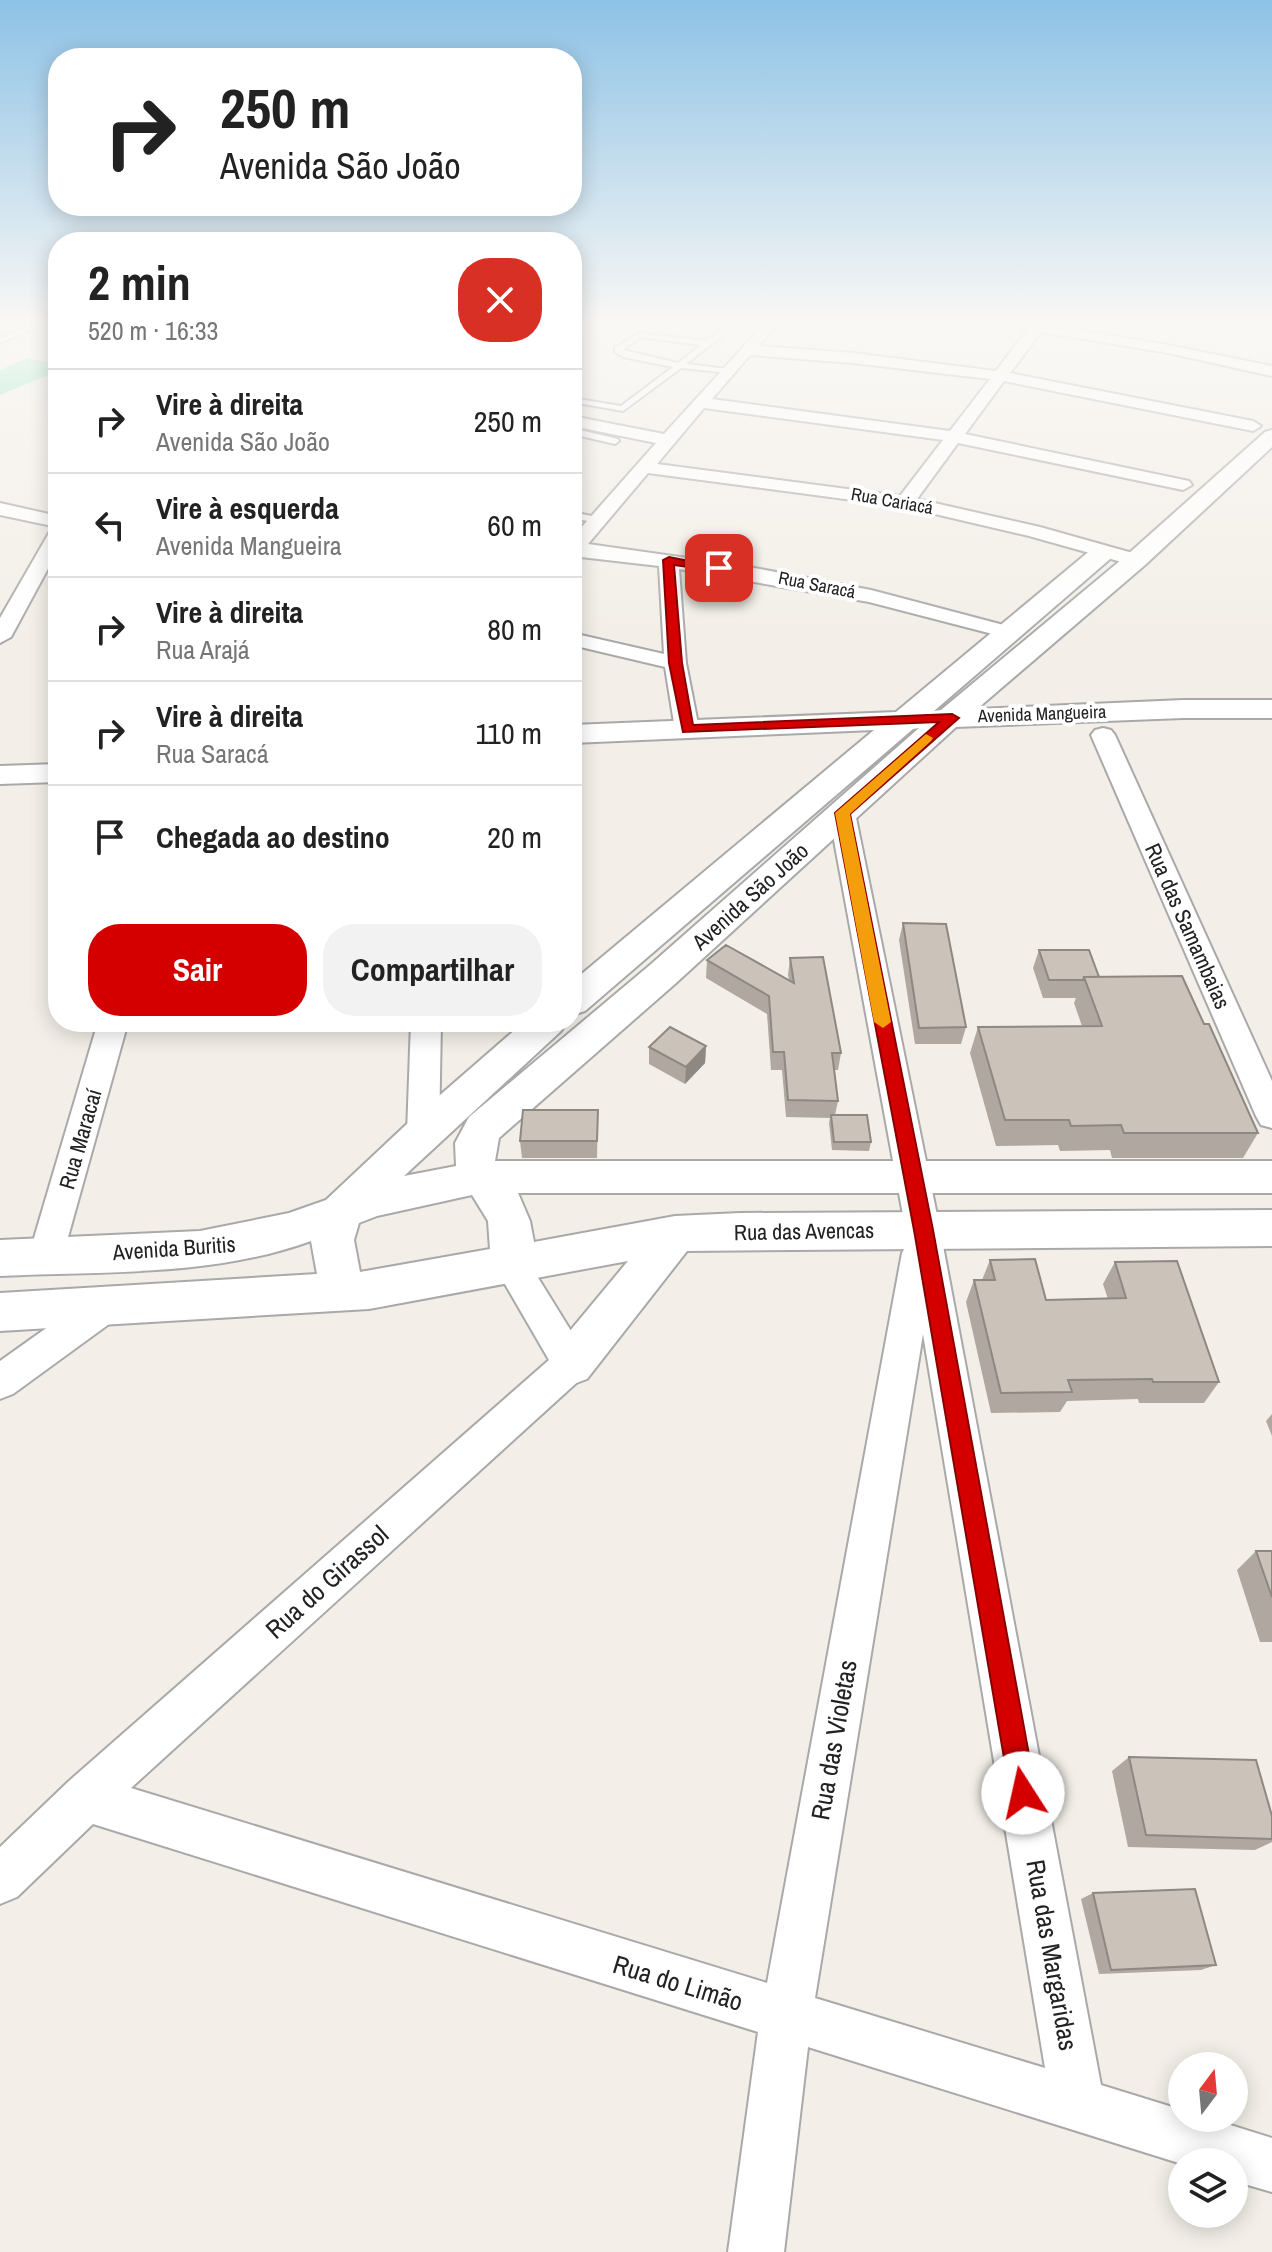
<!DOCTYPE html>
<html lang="pt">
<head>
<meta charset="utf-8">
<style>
	body { margin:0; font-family:"Archivo Narrow",sans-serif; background:#f2f2f2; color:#222; height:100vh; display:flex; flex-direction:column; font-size:30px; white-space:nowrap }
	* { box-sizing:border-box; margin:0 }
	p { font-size:26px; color:#767676 }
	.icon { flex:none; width:44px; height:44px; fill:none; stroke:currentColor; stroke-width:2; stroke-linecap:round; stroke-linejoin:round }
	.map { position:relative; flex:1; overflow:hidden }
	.side { position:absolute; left:48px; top:232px; width:534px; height:800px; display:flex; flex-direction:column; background:#fff; border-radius:32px; box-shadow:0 4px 20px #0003 }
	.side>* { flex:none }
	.top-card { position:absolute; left:48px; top:48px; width:534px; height:168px; border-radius:32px; box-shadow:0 4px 20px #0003; background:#fff; color:#222; overflow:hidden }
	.needle { width:52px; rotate:16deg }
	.controls { position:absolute; left:1168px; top:2052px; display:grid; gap:16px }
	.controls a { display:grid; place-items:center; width:80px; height:80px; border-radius:50%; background:#fff; box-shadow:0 4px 20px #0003; font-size:40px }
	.pin { position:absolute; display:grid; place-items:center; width:68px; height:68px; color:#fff; margin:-34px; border-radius:16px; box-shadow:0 4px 12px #0006 }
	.me { position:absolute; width:88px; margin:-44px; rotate:350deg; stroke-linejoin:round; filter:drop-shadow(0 0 6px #0008) }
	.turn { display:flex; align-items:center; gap:28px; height:168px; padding:0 40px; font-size:36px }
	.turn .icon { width:104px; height:104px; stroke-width:2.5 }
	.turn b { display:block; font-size:56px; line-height:68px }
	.round { display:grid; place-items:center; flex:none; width:84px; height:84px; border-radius:32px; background:#f2f2f2 }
	.head { display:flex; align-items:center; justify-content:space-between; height:136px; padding:0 40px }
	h1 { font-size:48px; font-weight:700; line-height:60px }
	.cta { display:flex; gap:16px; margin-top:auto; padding:16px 40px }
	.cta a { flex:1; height:92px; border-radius:32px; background:#d40000; color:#fff; font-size:32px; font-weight:700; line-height:92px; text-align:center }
	.cta a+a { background:#f2f2f2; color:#222 }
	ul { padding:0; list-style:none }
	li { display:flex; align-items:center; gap:24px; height:104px; padding:0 40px; border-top:2px solid #e0e0e0 }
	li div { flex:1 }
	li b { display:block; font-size:30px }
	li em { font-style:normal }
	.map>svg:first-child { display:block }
	.pitch { fill:#80e8c0 }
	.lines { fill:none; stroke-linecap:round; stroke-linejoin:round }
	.service-casing { stroke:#a9a9a9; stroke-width:4 }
	.minor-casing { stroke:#a9a9a9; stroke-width:4 }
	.tertiary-casing { stroke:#a9a9a9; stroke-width:4 }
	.service { fill:#fff; fill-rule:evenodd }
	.minor { fill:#fff; fill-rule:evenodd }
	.tertiary { fill:#fff; fill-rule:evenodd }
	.wall { fill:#afa7a0 }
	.shaded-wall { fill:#8e8882 }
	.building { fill:#cbc2ba; stroke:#8e8882; stroke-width:2 }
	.route { fill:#d40000; stroke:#8a0000; stroke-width:2 }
	.slow { fill:#f59e0b }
	.labels { text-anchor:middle; stroke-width:8; stroke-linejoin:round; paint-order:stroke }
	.far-street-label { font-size:18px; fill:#222; stroke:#fff }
	.street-label { font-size:22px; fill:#222; stroke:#fff }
	.near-street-label { font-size:26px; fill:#222; stroke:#fff }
</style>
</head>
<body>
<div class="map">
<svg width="1272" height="2252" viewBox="0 0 1272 2252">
	<rect width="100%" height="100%" fill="#f3efe8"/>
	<path class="pitch" d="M27 358 58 364V371L0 395V370Z"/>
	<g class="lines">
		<g class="service-casing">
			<path id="service" d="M39 322H49L0 343V338Z
				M611 322H620L611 329H605Z
				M697 322 728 325 740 322 686 364 728 369 731 373 681 368 623 411 572 402V398L621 406 673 367 623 357 615 352V348L639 333 706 341 724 328ZM640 337 701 345 678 363 623 350Z
				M572 428 618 439 619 441 615 444 572 434Z
				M572 512 601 518 603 520 598 523 572 518Z"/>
		</g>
		<g class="minor-casing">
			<path id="minor" d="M766 322H781L758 346 853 353 996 371 1027 330 998 322H1048L1046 325 1168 345 1272 366V376L1168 353 1041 332 1010 373 1253 421 1261 426 1253 431 1004 381 965 434 1189 481 1192 485 1183 490 958 443 917 499 1040 527 1143 556 1146 560 1143 564 1136 566 1029 536 905 507 648 473 588 544 744 566 871 590 1015 628 1019 632 1008 638 869 602 679 569 686 663 699 729 695 734H679L675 729 665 667 572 645V633L664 654 659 566 572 556V538L656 443 572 426V416L664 434ZM750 355 853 363 990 379 950 431 712 399ZM704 408 943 440 900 496 657 464Z
				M0 503 58 516V550L11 637 0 643V618L49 533 57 527 0 515Z
				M1103 728 1111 730 1115 735 1272 1081V1128L1261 1125 1256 1116 1091 735 1095 730Z
				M842 805 851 808 855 813 940 1230 1101 2085 1182 2110V2118H1208L1272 2138V2192L1234 2181V2162L1182 2164 808 2047 784 2252H728L758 2032 93 1824 17 1897 0 1904V1847L69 1781 549 1360 494 1265 500 1255 512 1250 524 1255 584 1352 590 1364 584 1376 131 1788 767 1983 902 1253 908 1242 829 813 833 808ZM923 1334 1045 2068 815 1998Z
				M98 1022H128L63 1255 58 1265 46 1270 34 1265 29 1255Z
				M411 1022H441L439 1133 434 1142 423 1145 412 1142 407 1133Z
				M103 1292 116 1297 121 1308 116 1319 13 1394 0 1399V1361L90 1297Z"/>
		</g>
		<g class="tertiary-casing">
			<path id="tertiary" d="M1272 430V447L1145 565 977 709 1183 700H1272V718H1183L956 727 676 983 499 1138 495 1161H1272V1193H518L530 1221 534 1242 675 1216 740 1213 1272 1210V1246L687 1251 587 1379 571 1385 555 1379 548 1364 555 1349 628 1261 369 1309 0 1331V1293L317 1274 311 1241C212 1277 103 1271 0 1276V1240L200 1231 289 1213 326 1200 409 1122 524 1022H567L561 1031 404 1176 456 1166 455 1143 469 1117 650 965 919 728 913 729 585 1011 572 1015V982L874 730 572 743V725L896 712 1092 549H1110L1113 554 1110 559 934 711 941 710 1127 555 1265 432ZM472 1195 488 1221 490 1249 360 1272 354 1240 359 1223 377 1216Z
				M58 764V782L0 784V766Z"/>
		</g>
		<use href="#service" class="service"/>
		<use href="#minor" class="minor"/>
		<use href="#tertiary" class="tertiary"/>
	</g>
	<path class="wall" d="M903 923 966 1027 961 1044H915L899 940Z
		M1039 950 1204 1024 1258 1133 1243 1158H1112L1110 1150 1060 1151 1058 1145 996 1146 970 1053 978 1027 1082 1026 1074 1003 1076 998H1043L1033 968Z
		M790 958 841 1053 838 1070H834L838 1101 835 1115 871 1142 869 1151 832 1150 829 1123 830 1118 786 1117 782 1070H771L767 1014 706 978 707 960 789 980 788 975Z
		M706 1046 705 1063 685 1084 649 1064V1047Z
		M598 1110 597 1158H522L520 1141Z
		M990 1260 1046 1300 1108 1299 1103 1284 1115 1262 1219 1382 1204 1403H1139L1138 1399 1067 1401 1060 1412 991 1413 966 1302 974 1280H982Z
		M1272 1414V1436L1266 1421Z
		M1256 1551H1272V1642H1260L1237 1570Z
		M1129 1757 1272 1816V1842L1255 1850 1128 1847 1112 1771Z
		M1093 1893 1216 1965 1201 1970 1099 1974 1081 1899Z"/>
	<path class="shaded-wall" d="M706 1046 705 1063 685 1084 686 1067Z"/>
	<path class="building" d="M903 923 946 924 966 1027 919 1028Z
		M726 945 794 983 790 958 823 957 841 1053H832L838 1101 788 1100 784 1052H773L769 996 707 960Z
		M1039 950H1089L1099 977H1084L1083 980H1049Z
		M1182 976 1204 1024H1209L1258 1133H1124L1121 1125 1071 1126 1069 1120H1005L978 1027 1102 1026 1084 977Z
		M670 1027 706 1046 686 1067 649 1047Z
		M523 1110H598L597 1141H520Z
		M831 1115H867L871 1142H834Z
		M1035 1259 1046 1300 1126 1298 1115 1262 1177 1261 1219 1382H1153L1152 1379 1068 1380 1072 1392 1001 1393 974 1280H995L990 1260Z
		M1256 1551H1272V1597Z
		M1129 1757 1256 1760 1272 1816V1839L1146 1835Z
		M1195 1889 1216 1965 1111 1970 1093 1893Z"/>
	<linearGradient id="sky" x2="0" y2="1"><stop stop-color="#8dc2e6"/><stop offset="0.51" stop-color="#faf8f5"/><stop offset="1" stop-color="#faf8f5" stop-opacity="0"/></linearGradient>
	<rect width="1272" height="637" fill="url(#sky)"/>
	<path class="route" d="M669 557 724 568 719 571 674 565 682 663 693 725 952 714 959 718 850 814 933 1230 1036 1793 1033 1802 1023 1806 1014 1802 1010 1793 914 1230 835 813 939 722 683 732 669 663 663 560Z"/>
	<path class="slow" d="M926 734 933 738 931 741 850 814 891 1022 883 1028 874 1022 835 813Z"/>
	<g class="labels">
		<g class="far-street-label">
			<text transform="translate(892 501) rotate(10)" y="6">Rua Cariacá</text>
			<text transform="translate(817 585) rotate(11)" y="6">Rua Saracá</text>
			<text transform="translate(1042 714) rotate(-2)" y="6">Avenida Mangueira</text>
		</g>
		<g class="street-label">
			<text transform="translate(750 896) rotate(-42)" y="8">Avenida São João</text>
			<text transform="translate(1188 926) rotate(66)" y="8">Rua das Samambaias</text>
			<text transform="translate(80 1139) rotate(-74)" y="8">Rua Maracaí</text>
			<text transform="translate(804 1231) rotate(-1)" y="8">Rua das Avencas</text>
			<text transform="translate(174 1248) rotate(-4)" y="8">Avenida Buritis</text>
		</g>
		<g class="near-street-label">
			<text transform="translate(327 1582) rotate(-42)" y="9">Rua do Girassol</text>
			<text transform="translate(834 1740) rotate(-80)" y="9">Rua das Violetas</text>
			<text transform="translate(1052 1955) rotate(80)" y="9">Rua das Margaridas</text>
			<text transform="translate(678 1983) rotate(17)" y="9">Rua do Limão</text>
		</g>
	</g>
</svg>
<div class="controls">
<a><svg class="needle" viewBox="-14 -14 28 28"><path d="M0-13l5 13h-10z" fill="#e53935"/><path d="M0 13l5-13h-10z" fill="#767676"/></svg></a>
<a><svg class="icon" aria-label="layers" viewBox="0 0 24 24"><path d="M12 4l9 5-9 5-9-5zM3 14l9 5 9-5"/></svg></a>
</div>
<div class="pin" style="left:719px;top:568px;background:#d93025"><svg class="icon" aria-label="arrive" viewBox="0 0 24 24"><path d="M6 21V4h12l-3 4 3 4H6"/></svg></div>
<svg class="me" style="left:1023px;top:1793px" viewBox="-20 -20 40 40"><circle r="19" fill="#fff"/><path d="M0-13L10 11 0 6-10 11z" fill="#d40000"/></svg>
<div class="top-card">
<div class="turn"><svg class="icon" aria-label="right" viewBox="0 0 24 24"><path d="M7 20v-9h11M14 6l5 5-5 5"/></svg><div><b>250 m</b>Avenida São João</div></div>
</div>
<section class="side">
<div class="head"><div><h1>2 min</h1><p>520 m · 16:33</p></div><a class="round" style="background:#d93025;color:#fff"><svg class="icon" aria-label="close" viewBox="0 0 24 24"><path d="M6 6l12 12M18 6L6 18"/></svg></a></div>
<ul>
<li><svg class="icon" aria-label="right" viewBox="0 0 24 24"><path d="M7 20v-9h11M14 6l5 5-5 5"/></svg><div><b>Vire à direita</b><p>Avenida São João</p></div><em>250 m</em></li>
<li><svg class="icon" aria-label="left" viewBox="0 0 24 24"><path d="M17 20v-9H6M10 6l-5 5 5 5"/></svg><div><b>Vire à esquerda</b><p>Avenida Mangueira</p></div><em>60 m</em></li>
<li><svg class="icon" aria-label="right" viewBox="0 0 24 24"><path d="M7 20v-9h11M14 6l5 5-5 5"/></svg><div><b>Vire à direita</b><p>Rua Arajá</p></div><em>80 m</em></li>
<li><svg class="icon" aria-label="right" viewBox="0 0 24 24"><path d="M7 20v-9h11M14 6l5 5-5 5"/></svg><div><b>Vire à direita</b><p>Rua Saracá</p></div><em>110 m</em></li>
<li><svg class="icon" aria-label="arrive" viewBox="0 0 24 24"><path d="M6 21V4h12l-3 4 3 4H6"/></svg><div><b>Chegada ao destino</b></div><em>20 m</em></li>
</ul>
<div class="cta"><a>Sair</a><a>Compartilhar</a></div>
</section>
</div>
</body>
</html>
